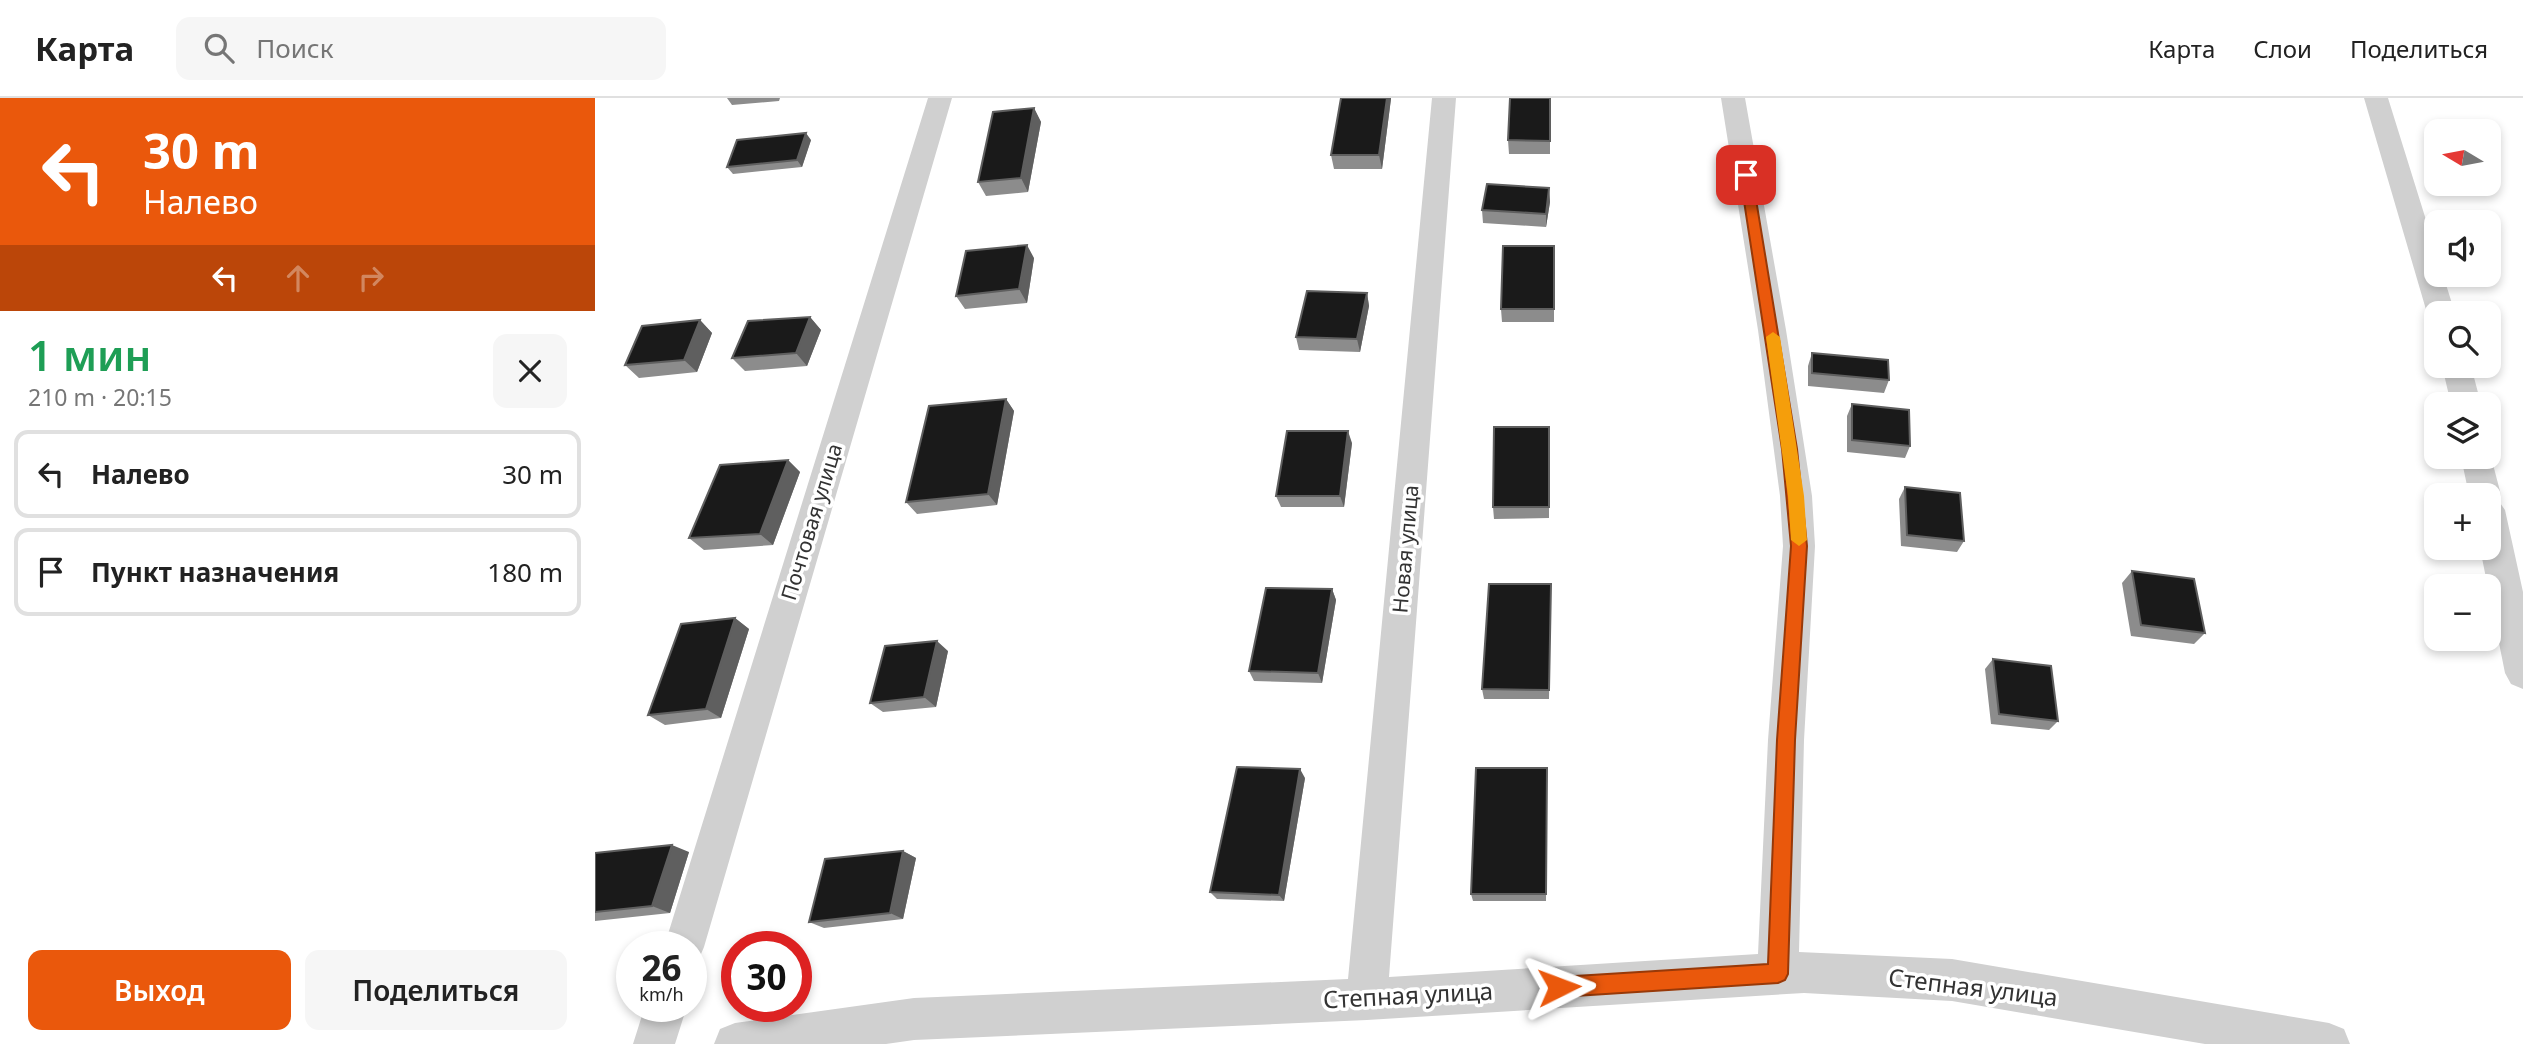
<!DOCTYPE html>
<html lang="ru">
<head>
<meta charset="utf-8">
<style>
	body { margin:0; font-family:"Noto Sans",sans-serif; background:#f6f6f6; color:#222; height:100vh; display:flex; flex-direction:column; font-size:26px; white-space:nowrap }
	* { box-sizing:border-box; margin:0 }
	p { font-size:23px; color:#767676 }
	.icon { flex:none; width:38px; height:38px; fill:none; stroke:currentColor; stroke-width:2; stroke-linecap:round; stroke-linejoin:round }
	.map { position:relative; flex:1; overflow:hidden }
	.drawer { display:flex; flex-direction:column; background:#fff; width:595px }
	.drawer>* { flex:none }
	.banner { background:#ea580c; color:#fff; overflow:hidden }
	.needle { width:46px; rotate:280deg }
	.controls { position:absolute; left:1829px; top:21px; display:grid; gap:14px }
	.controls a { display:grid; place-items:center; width:77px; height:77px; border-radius:14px; background:#fff; box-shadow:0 4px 10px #0003; font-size:35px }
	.speed { position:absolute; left:21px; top:833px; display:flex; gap:14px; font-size:35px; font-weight:700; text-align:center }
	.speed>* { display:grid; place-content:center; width:91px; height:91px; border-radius:50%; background:#fff; box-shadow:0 4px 10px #0003; line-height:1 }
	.speed small { font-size:18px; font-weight:400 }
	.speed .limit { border:10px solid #d22; background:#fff; color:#111 }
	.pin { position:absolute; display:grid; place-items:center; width:60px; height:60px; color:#fff; margin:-30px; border-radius:14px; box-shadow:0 4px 10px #0006 }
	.me { position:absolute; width:77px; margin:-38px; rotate:87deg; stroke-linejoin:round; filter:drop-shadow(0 0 5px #0008) }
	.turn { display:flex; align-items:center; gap:24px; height:147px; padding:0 28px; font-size:32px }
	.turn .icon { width:91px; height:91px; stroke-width:2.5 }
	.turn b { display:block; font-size:49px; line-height:60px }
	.lanes { display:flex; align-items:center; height:66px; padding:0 28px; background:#0003; justify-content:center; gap:35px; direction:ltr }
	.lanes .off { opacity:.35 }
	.round { display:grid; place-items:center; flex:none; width:74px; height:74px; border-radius:14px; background:#f6f6f6 }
	.headline { display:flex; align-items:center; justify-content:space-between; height:119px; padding:0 28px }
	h1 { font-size:42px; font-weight:600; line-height:52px; color:#1e9e55 }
	.primary-button { display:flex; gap:14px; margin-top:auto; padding:14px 28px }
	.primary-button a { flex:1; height:80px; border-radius:14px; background:#ea580c; color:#fff; font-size:28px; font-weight:600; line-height:80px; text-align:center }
	.primary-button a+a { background:#f6f6f6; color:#222 }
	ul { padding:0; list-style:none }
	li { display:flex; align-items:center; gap:21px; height:88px; margin:0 14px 10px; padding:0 14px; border:4px solid #e0e0e0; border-radius:14px }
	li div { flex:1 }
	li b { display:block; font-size:26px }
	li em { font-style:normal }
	header { display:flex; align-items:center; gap:42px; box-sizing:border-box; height:98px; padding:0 35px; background:#fff; border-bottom:2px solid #e0e0e0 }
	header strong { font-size:33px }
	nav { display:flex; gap:38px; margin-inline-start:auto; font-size:24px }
	.search { width:490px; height:63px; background:#f6f6f6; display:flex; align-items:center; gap:18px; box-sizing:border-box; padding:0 24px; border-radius:14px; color:#767676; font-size:26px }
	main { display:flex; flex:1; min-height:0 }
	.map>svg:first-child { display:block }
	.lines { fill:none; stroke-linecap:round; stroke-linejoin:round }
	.minor { fill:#d0d0d0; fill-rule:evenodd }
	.wall { fill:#8c8c8c }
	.shaded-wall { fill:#5f5f5f }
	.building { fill:#1a1a1a; stroke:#5f5f5f; stroke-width:2 }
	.route { fill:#ea580c; stroke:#983908; stroke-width:2 }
	.slow { fill:#f59e0b }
	.labels { text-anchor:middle; stroke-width:7; stroke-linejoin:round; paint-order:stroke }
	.street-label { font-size:21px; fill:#333; stroke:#fff }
	.near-street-label { font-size:24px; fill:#333; stroke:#fff }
</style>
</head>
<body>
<header>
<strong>Карта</strong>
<div class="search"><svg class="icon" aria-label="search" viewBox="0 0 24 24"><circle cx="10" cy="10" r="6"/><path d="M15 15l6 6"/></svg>Поиск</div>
<nav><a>Карта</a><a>Слои</a><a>Поделиться</a></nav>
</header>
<main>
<section class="drawer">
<div class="banner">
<div class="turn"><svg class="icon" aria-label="left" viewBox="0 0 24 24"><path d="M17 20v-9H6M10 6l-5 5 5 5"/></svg><div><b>30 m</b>Налево</div></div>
<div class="lanes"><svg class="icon" aria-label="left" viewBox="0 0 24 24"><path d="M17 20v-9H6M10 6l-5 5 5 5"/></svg><svg class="icon off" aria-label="ahead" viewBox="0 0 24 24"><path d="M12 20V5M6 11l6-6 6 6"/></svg><svg class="icon off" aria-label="right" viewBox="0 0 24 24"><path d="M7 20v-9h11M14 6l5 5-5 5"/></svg></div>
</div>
<div class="headline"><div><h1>1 мин</h1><p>210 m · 20:15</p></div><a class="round"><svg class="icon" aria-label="close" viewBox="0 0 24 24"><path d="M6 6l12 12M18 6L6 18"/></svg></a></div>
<ul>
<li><svg class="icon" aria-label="left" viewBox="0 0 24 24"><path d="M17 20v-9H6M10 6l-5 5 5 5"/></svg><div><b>Налево</b></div><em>30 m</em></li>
<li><svg class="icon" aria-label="arrive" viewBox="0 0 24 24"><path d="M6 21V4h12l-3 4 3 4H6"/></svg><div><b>Пункт назначения</b></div><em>180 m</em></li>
</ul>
<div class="primary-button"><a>Выход</a><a>Поделиться</a></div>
</section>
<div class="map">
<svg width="1928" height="946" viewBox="0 0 1928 946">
	<rect width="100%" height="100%" fill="#fff"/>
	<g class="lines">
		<path class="minor" d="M333 0H357L109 849 103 863 96 866V849H69Z
			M837 0H861L794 879 1163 856 1173 642 1188 448 1185 398 1163 232 1126 0H1150L1191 232 1217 398 1220 448 1209 642 1204 854 1357 861 1734 925 1749 931 1755 946H1610L1357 903 1209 895 772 922 319 942 291 946H119L125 931 140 925 319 900 753 881Z
			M1769 0H1793L1841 154V177H1848L1860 215H1841V224L1836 222 1832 215Z
			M1847 268H1876L1886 306H1856Z
			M1894 351 1906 397 1903 402 1910 412 1928 494V591L1916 586 1910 575 1885 450H1894V397H1874L1866 359H1894Z
			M50 908H92L80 946H38Z"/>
	</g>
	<path class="wall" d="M132 0H185L184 3 137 7Z
		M746 0H796L787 71H739L736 57Z
		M955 0V56H914L913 42Z
		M439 10 446 24 433 94 391 98 383 84Z
		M216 42 207 69 138 76 132 69Z
		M954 90 955 104 951 129 888 125 887 112Z
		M959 148V224H907L906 211Z
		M439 160 432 205 370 211 361 198Z
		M772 195 774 208 765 254 704 252 701 239Z
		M215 219 226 232 212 268 150 273 137 260Z
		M105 222 117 235 102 274 44 280 30 267Z
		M1217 255 1294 282 1289 295 1213 288V268Z
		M411 301 419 313 402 407 322 416 311 404Z
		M1257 306 1315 348 1310 360 1252 354V318Z
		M954 329V420L899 421 898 409Z
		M757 345 749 409H686L681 398Z
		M193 362 205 374 178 447 109 452 94 440Z
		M1310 389 1369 443 1362 454 1306 448 1304 401Z
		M1537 473 1610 535 1599 546 1536 538 1527 485Z
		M956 486 954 601H889L887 591Z
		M737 491 741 502 727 585 659 583 654 573Z
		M140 520 154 531 126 620 70 627 53 617Z
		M353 553 341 609 288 614 275 605Z
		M1398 561 1463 623 1454 632 1396 626 1390 571Z
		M952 670 951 803H878L876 796Z
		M710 680 689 803 622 801 615 794Z
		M308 753 321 760 308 821 229 830 214 824Z
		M94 754 75 815 0 823V755Z"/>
	<path class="shaded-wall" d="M792 0H796V1L787 71 784 57Z
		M439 10 446 24 433 94 426 80Z
		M211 35 216 42 207 69 202 62Z
		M954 90 955 104 951 129V116Z
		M432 147 439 160 432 205 424 191Z
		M772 195 774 208 765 254 762 241Z
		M215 219 226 232 212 268 201 255Z
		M105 222 117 235 102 274 89 262Z
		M411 301 419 313 402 407 393 396Z
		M753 333 757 345 749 409 745 398Z
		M193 362 205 374 178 447 165 436Z
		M737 491 741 502 727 585 723 575Z
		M140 520 154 531 126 620 111 611Z
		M342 543 353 553 341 609 329 599Z
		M705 671 710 680 689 803 684 797Z
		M77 747 94 754 75 815 57 808Z
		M308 753 321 760 308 821 295 815Z"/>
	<path class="building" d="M746 0H792L784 57H736Z
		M915 0H955V43L913 42Z
		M439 10 426 80 383 84 398 14Z
		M211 35 202 62 132 69 142 42Z
		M892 86 954 90 951 116 887 112Z
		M432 147 424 191 361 198 371 153Z
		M908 148H959V211H906Z
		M712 193 772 195 762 241 701 239Z
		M215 219 201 255 137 260 153 223Z
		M105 222 89 262 30 267 47 228Z
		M1217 255 1293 262 1294 282 1217 275Z
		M411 301 393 396 311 404 334 308Z
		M1257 306 1314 312 1315 348 1257 342Z
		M899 329H954V409H898Z
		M692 333H753L745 398H681Z
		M193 362 165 436 94 440 125 367Z
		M1310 389 1365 395 1369 443 1312 437Z
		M1537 473 1599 481 1610 535 1546 527Z
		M894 486H956L954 592 887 591Z
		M671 490 737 491 723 575 654 573Z
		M140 520 111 611 53 617 86 526Z
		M342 543 329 599 275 605 290 548Z
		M1398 561 1456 568 1463 623 1404 616Z
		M642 669 705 671 684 797 615 794Z
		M881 670H952L951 796H876Z
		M77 747 57 808 0 814V755Z
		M308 753 295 815 214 824 230 761Z"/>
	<path class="route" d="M1151 73 1157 77 1202 351 1212 448 1200 642 1193 876 1190 882 1183 885 964 899 957 896 954 889 957 882 964 879 1173 866 1182 642 1196 448 1187 351 1145 77Z"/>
	<path class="slow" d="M1178 234 1185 239 1209 398 1212 442 1204 448 1196 442 1193 398 1171 239Z"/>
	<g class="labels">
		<g class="street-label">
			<text transform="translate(217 424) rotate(-73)" y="7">Почтовая улица</text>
			<text transform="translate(811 451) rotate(-85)" y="7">Новая улица</text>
		</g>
		<g class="near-street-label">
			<text transform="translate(1378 890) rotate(7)" y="8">Степная улица</text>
			<text transform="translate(813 898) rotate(-3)" y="8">Степная улица</text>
		</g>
	</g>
</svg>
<div class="controls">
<a><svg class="needle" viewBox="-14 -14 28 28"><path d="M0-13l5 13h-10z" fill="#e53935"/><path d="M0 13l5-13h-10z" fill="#767676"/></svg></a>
<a><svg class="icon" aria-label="sound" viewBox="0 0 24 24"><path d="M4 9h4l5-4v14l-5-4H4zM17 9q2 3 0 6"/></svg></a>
<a><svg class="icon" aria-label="search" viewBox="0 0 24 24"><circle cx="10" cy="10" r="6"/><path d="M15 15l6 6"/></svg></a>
<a><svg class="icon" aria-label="layers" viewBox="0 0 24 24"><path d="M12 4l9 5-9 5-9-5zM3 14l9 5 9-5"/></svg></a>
<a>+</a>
<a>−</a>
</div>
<div class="speed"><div>26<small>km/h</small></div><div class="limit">30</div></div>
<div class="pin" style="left:1151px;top:77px;background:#d93025"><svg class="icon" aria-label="arrive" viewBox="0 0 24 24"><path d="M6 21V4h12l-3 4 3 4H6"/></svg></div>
<svg class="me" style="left:964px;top:889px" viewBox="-20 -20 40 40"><path d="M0-17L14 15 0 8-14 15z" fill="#ea580c" stroke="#fff" stroke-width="4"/></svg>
</div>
</main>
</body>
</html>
